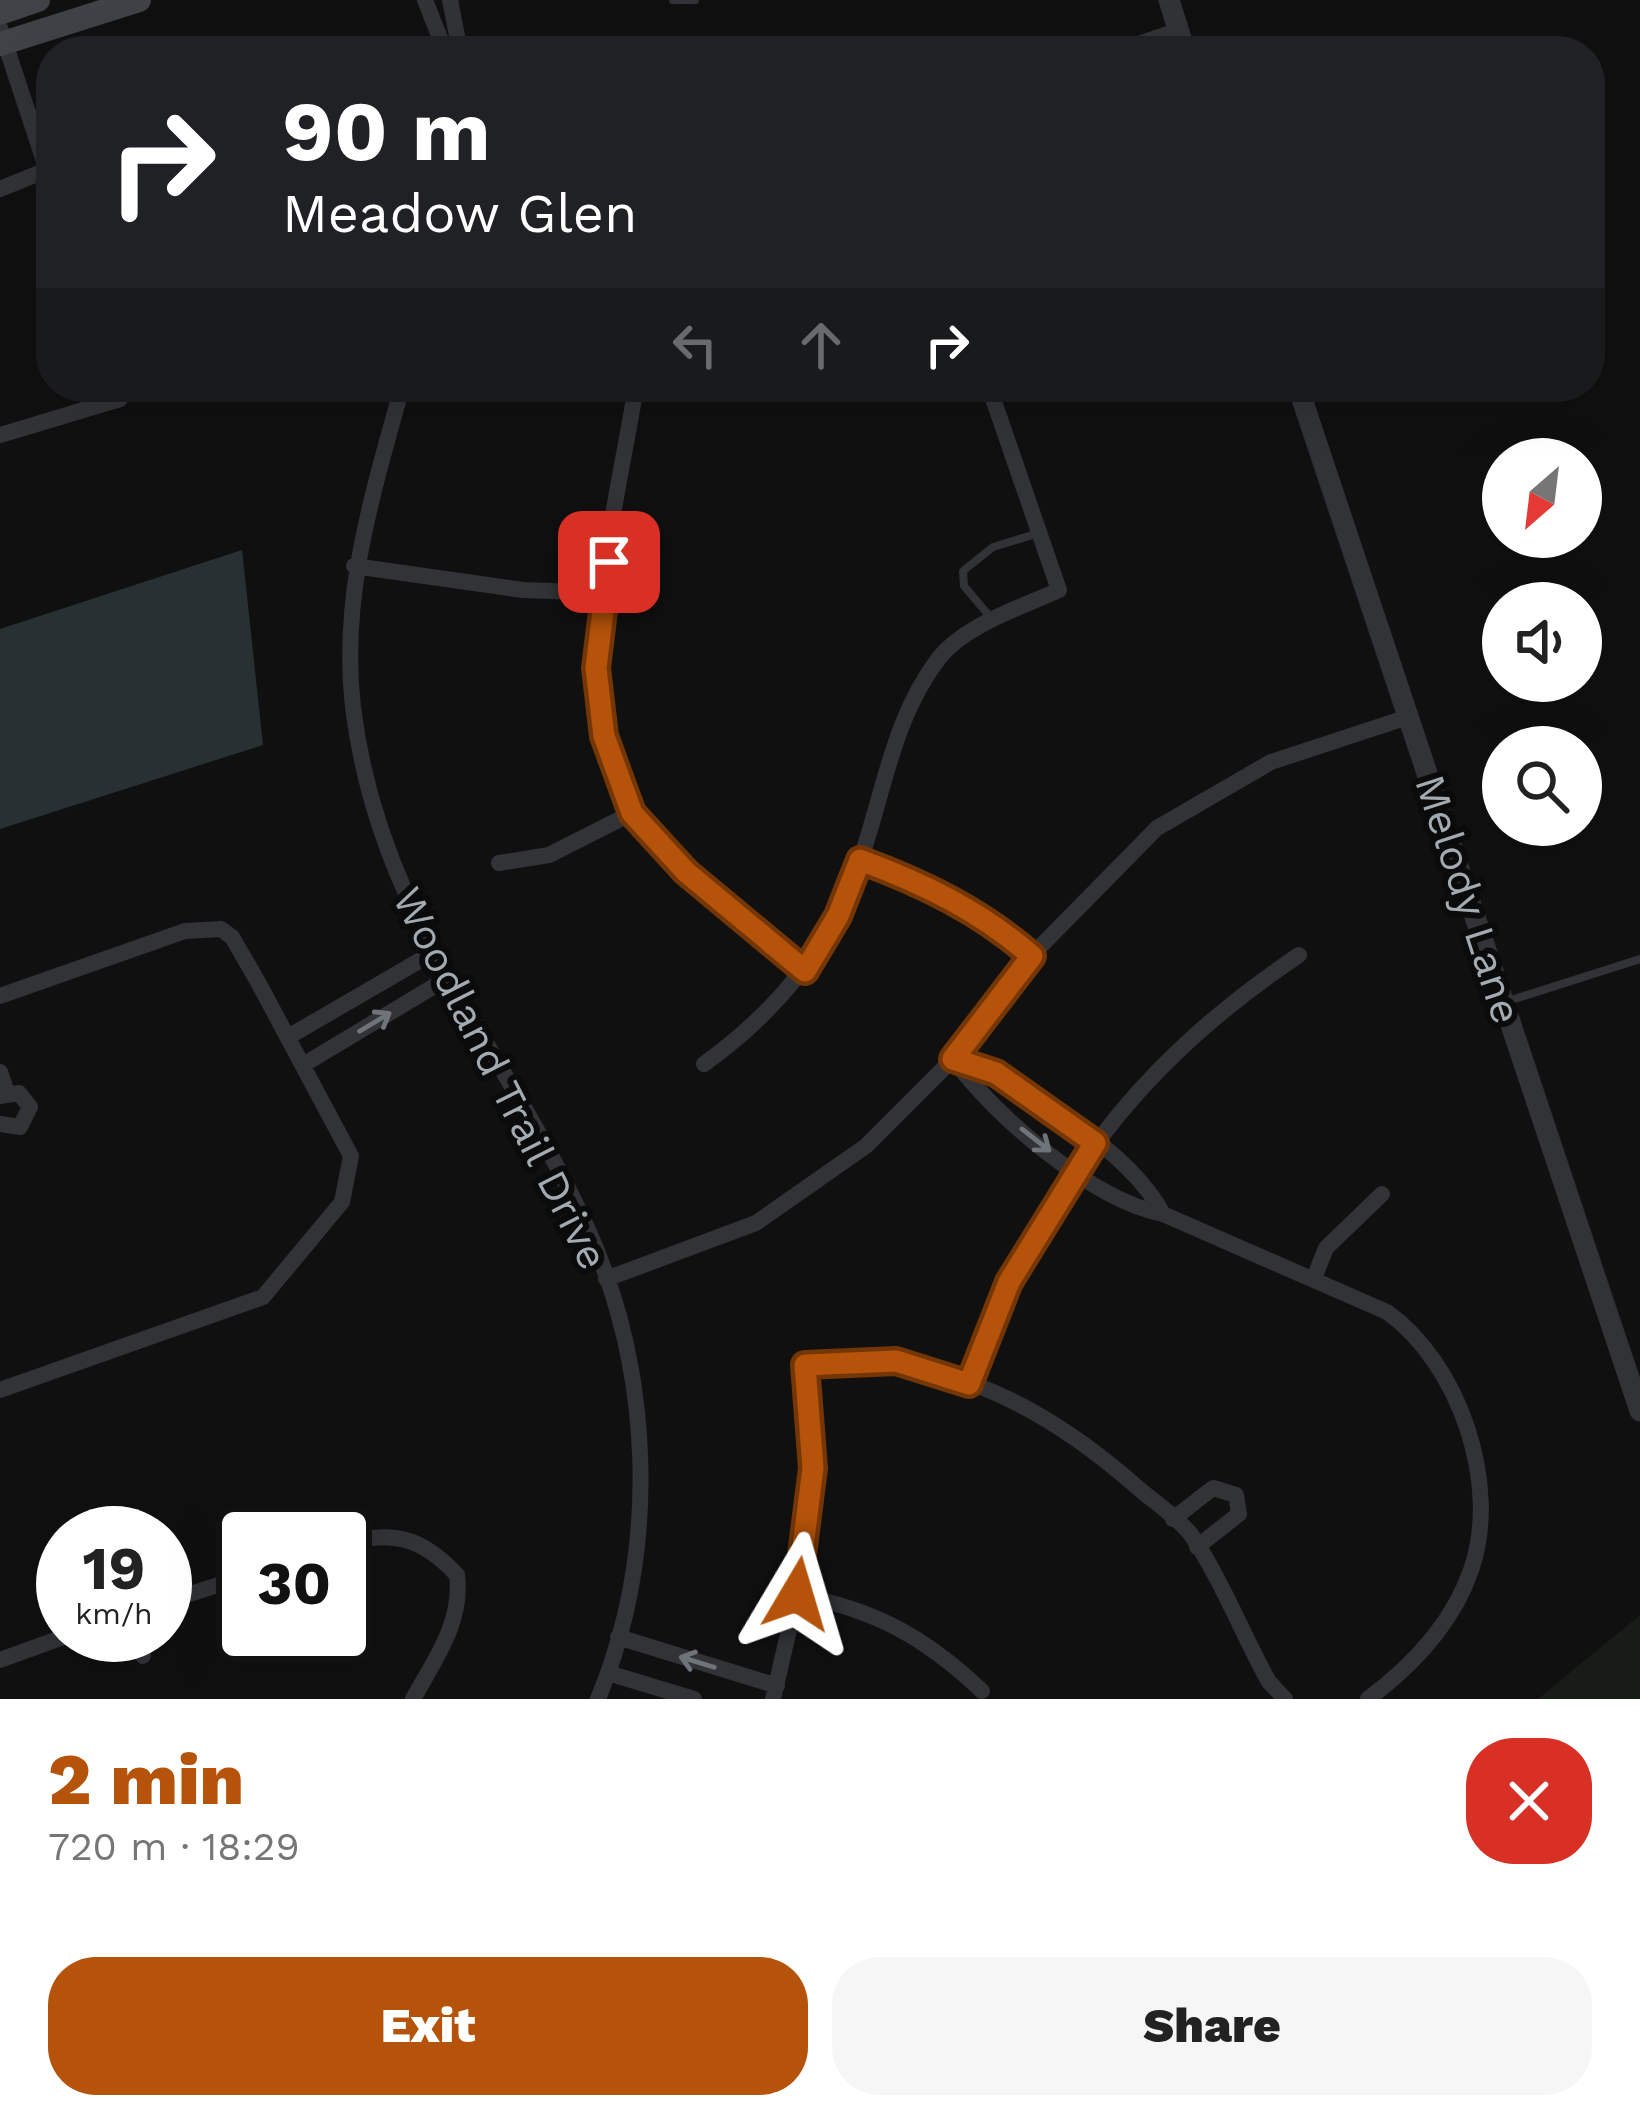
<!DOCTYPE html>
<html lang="en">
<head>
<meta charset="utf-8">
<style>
	body { margin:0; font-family:"Work Sans",sans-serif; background:#f6f6f6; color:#222; height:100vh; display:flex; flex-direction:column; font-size:45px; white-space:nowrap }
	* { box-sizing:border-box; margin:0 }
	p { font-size:39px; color:#767676 }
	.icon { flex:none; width:66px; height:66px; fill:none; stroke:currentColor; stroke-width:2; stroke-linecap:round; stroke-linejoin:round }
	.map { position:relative; height:1699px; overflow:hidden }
	.details { display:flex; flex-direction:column; background:#fff; flex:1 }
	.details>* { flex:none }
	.top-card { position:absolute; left:36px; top:36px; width:1569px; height:366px; border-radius:48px; box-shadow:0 12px 48px #0002; background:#202124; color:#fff; overflow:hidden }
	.needle { width:78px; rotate:208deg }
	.tools { position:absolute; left:1482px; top:438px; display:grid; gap:24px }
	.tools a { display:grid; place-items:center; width:120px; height:120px; border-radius:50%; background:#fff; box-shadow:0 12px 48px #0002; font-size:60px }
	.speed { position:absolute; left:36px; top:1506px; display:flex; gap:24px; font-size:60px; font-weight:700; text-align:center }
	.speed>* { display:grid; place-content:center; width:156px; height:156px; border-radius:50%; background:#fff; box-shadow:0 12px 48px #0002; line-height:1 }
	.speed small { font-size:30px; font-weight:400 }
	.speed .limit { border:6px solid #111; border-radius:18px; background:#fff; color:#111 }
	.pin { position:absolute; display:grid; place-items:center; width:102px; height:102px; color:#fff; margin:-51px; border-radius:24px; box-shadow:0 6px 18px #0006 }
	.me { position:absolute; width:132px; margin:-66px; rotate:7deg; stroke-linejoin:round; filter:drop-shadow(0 0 9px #0008) }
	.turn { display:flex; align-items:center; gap:42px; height:252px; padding:0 48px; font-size:54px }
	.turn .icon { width:156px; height:156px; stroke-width:2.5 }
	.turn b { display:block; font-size:84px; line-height:102px }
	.lanes { display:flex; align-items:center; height:114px; padding:0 48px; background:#0003; justify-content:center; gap:60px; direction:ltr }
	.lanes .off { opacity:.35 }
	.round { display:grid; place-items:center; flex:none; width:126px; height:126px; border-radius:48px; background:#f6f6f6 }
	.summary { display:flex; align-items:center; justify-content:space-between; height:204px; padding:0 48px }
	h1 { font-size:72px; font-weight:800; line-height:90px; color:#b45309 }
	.cta { display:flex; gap:24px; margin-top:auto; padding:24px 48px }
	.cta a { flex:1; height:138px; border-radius:48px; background:#b45309; color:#fff; font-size:48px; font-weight:800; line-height:138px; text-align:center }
	.cta a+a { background:#f6f6f6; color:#222 }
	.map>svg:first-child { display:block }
	.green { fill:#171c17 }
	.water { fill:#273134 }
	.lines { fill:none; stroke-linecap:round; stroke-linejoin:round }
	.service { stroke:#313336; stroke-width:8 }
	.minor { stroke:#313336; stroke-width:16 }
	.tertiary { stroke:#313336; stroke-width:21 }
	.secondary { stroke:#3f4246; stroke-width:24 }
	.oneway { stroke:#6f747a }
	.route-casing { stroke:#753606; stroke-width:30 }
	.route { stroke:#b45309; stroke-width:21 }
	.labels { text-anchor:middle; stroke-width:12; stroke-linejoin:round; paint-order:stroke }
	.street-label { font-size:42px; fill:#a2aab2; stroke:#0b0b0c }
</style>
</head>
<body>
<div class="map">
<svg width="1640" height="1699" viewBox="0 0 1640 1699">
	<rect width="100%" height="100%" fill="#101011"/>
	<path class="green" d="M1640 1615V1699H1538Z"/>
	<path class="water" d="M242 550 263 745 0 829V629Z"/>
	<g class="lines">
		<path class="service" d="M673 0H695
			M286 395 309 387
			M992 619 964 586 963 571 993 547 1039 533
			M1505 1002 1640 959"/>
		<path class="minor" d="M425 0 445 51
			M450 0 460 51
			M0 28 47 170
			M1118 51 1179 30
			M0 189 47 170 51 182
			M402 387C373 493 340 596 353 707 378 915 502 1043 585 1223 653 1370 660 1549 598 1699
			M636 387C615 516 566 689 631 810 658 861 757 935 805 971
			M0 435 120 399 116 387
			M354 566 523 590 606 593
			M860 861 955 900 1032 955
			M499 863 549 855 632 813
			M0 996 185 931 221 929 232 937 258 982 351 1156 342 1202 263 1297 0 1390
			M288 1037 431 954
			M953 1059C996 1117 1092 1200 1163 1214L1387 1312C1459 1363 1501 1485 1471 1570 1453 1623 1412 1666 1368 1699
			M953 1059C1020 1082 1130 1151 1163 1214
			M704 1064C776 1012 829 949 859 864 884 794 892 719 939 658 965 625 1022 607 1059 590L989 387
			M303 1065 446 979
			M0 1072 7 1092
			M0 1096 19 1093 30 1107 20 1127 0 1124
			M1314 1278 1326 1248 1382 1194
			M606 1279 756 1223 866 1146 953 1059 1032 955 1157 828 1271 762 1408 717
			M969 1384C1044 1193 1127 1071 1299 955
			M1173 1519 1213 1488 1236 1495 1239 1514 1197 1547
			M345 1544C392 1529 423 1538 457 1575 463 1622 435 1659 413 1699
			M797 1595C874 1609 925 1637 982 1691
			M165 1602 243 1577
			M136 1635 143 1656
			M618 1637 777 1686
			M0 1660 69 1635
			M608 1673 694 1699
			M773 1699 797 1595 813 1469 805 1365C937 1350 1039 1401 1137 1487 1154 1502 1179 1518 1192 1536 1222 1581 1243 1635 1269 1682L1285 1699"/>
		<path class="tertiary" d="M1169 0 1185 51
			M1298 387 1640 1411"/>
		<path class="secondary" d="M0 13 38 0
			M0 44 139 0"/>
	</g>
	<defs><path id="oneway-shaft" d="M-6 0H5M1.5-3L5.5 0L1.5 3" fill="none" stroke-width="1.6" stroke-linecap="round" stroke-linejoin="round" transform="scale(3)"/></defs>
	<g class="oneway">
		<use href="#oneway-shaft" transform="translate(375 1022) rotate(-31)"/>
		<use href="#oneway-shaft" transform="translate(1036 1140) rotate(38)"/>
		<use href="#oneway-shaft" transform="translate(697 1662) rotate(-163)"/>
	</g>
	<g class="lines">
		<g class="route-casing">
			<path id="route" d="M609 562 596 668 604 736 632 813 686 872 805 971 838 916 860 860C925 884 980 911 1032 956L953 1059 996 1073 1095 1143 1009 1282 969 1384 896 1361 805 1365 813 1468 797 1594"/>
		</g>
		<use href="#route" class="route"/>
	</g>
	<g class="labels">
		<g class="street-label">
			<text transform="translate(1469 899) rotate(72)" y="15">Melody Lane</text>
			<text transform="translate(501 1078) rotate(63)" y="15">Woodland Trail Drive</text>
		</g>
	</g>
</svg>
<div class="tools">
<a><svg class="needle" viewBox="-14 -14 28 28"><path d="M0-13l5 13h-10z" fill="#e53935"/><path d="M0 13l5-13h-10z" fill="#767676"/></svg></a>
<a><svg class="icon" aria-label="sound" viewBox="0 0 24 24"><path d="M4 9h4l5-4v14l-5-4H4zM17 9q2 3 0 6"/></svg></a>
<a><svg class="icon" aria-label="search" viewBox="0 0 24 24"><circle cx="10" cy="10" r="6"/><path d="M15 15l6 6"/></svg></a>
</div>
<div class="speed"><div>19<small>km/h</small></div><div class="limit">30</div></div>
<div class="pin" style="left:609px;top:562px;background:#d93025"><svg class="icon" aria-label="arrive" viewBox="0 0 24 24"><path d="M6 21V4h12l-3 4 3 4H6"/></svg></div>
<svg class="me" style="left:797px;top:1594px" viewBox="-20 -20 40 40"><path d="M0-17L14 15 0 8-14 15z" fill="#b45309" stroke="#fff" stroke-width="4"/></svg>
<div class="top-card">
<div class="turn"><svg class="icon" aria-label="right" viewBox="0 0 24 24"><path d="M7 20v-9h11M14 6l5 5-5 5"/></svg><div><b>90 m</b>Meadow Glen</div></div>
<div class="lanes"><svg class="icon off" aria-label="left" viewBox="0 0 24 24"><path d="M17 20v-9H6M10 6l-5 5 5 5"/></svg><svg class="icon off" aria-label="ahead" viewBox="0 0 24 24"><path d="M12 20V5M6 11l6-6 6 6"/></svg><svg class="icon" aria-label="right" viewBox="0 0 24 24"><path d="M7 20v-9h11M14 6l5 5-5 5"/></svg></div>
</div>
</div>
<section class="details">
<div class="summary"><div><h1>2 min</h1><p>720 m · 18:29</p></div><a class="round" style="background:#d93025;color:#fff"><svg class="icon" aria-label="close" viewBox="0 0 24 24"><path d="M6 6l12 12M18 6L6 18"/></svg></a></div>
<div class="cta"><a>Exit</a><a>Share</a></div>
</section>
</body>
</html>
